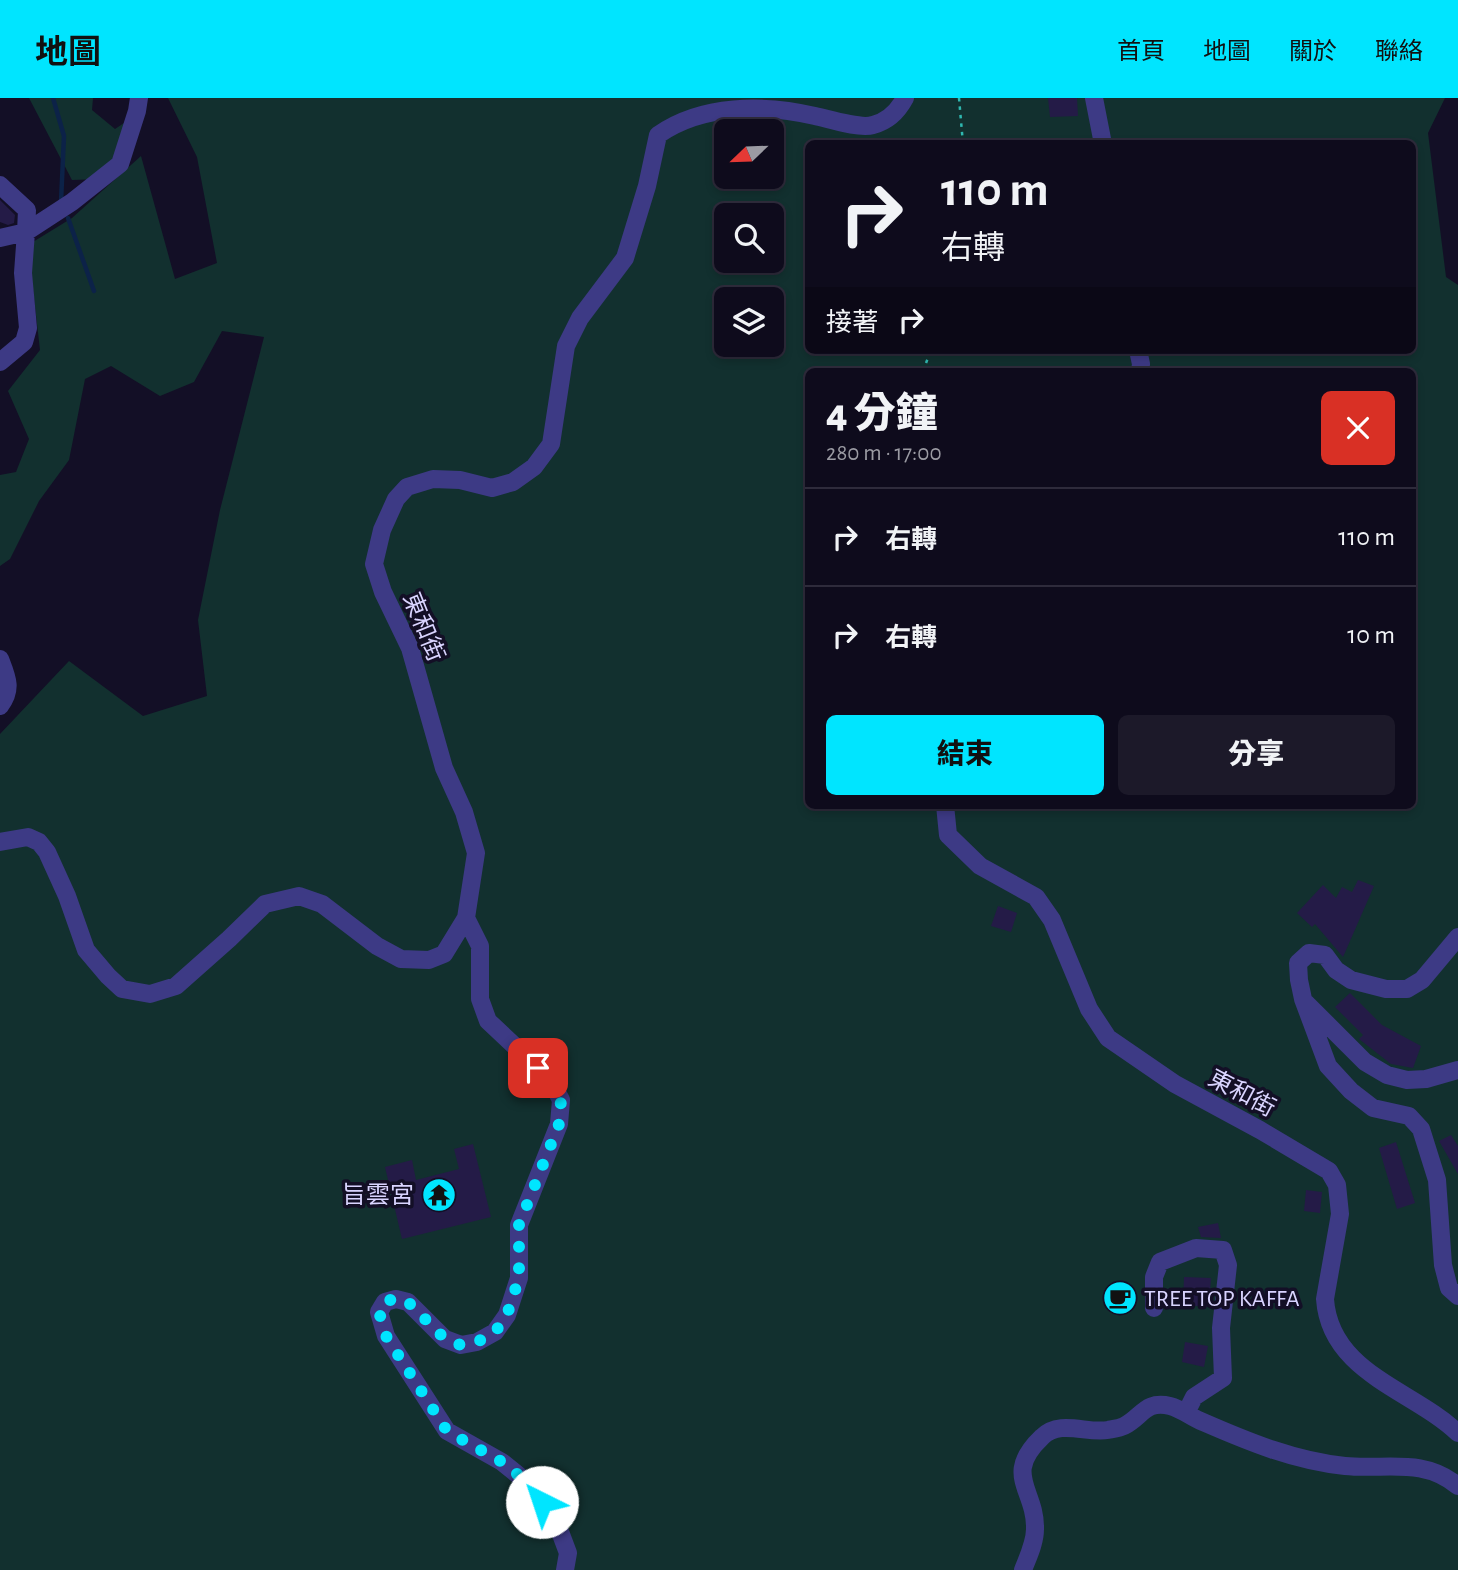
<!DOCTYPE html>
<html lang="zh-TW">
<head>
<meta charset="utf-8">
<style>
	body { margin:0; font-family:"Alegreya Sans","Noto Sans TC",sans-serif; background:#1c1929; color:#f1f3f6; height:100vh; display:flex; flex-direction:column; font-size:26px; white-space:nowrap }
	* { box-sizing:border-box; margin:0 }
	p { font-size:23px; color:#9b9ba3 }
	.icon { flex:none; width:38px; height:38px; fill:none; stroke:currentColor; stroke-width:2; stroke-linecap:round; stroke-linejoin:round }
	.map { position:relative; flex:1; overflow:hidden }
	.drawer { position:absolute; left:805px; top:270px; width:611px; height:441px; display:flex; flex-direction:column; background:#0e0b1c; border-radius:10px; box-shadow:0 4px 10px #0003,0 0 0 2px #2e2b3b }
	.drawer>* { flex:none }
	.hud { position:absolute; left:805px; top:42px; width:611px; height:214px; border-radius:10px; box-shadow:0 4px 10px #0003,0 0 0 2px #2e2b3b; background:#0e0b1c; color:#f1f3f6; overflow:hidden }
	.needle { width:46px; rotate:247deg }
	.buttons { position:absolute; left:714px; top:21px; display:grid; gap:14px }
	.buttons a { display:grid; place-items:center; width:70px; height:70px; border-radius:10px; background:#0e0b1c; box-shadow:0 4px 10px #0003,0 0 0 2px #2e2b3b; font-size:35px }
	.pin { position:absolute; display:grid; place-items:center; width:60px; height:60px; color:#fff; margin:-30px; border-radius:14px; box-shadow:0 4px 10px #0006 }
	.me { position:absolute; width:77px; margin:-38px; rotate:319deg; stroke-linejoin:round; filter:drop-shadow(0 0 5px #0008) }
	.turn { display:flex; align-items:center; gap:24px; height:147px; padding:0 21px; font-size:32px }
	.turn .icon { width:91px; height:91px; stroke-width:2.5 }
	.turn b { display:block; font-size:49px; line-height:60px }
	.then { display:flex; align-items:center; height:66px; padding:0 21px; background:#0003; gap:14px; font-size:26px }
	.round { display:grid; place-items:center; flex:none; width:74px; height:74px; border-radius:10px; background:#1c1929 }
	.summary { display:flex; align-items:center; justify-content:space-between; height:119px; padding:0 21px }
	h1 { font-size:42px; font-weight:800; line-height:52px }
	.button { display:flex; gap:14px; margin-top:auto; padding:14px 21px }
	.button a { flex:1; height:80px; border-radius:10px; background:#00e5ff; color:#111; font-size:28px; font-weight:800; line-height:80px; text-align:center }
	.button a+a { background:#1c1929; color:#f1f3f6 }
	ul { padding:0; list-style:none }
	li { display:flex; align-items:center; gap:21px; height:98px; padding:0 21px; border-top:2px solid #2e2b3b }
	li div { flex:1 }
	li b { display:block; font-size:26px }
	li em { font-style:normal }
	header { display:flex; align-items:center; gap:42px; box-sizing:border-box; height:98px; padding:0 35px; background:#00e5ff; color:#111 }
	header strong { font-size:33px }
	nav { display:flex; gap:38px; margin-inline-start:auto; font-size:24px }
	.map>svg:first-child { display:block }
	.green { fill:#12302f; fill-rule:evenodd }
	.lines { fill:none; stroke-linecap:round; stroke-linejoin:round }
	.stream { stroke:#0c2248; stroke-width:4.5 }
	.building { fill:#241b47 }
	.path { stroke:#2fb8b0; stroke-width:2.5; stroke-dasharray:3.5 5; stroke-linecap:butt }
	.minor { stroke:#3d3a85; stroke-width:18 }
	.route { stroke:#00e5ff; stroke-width:12; stroke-dasharray:0 21.6 }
	.labels { text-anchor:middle; stroke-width:7; stroke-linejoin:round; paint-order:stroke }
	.street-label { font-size:24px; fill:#d9d4ff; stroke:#130f26 }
	.poi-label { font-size:24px; fill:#d9d4ff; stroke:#130f26; text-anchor:end }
</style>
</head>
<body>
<header>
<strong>地圖</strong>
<nav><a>首頁</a><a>地圖</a><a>關於</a><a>聯絡</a></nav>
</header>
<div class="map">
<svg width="1458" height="1472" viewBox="0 0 1458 1472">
	<rect width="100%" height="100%" fill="#130f26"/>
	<path class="green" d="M29 0H93L92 12 115 31 127 23 135 42 99 81 72 82Z
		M168 0H1445L1428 35 1446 179 1458 187V1472H0V636L69 563 143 618 207 598 198 522 220 412 264 239 222 233 194 284 160 298 111 268 85 281 69 362 39 403 10 461 0 468V377L16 374 29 341 8 293 40 252 28 147 72 120 141 58 175 181 217 165 197 59ZM726 33H772V79H726ZM808 46H1412V252H808ZM726 117H772V163H726ZM726 201H772V247H726ZM808 273H1412V707H808Z"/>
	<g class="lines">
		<path class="stream" d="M53 0 64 38 61 104
			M68 120 94 193"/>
	</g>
	<path class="building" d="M1048 0H1077L1078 18 1050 19Z
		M0 102 15 117 14 125 8 127 0 124Z
		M1358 782 1374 788 1343 859 1315 826 1312 829 1297 815 1323 787 1336 800 1342 789 1352 794Z
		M998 808 1017 815 1011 834 991 828Z
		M1350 895 1382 927 1421 948 1413 970 1391 966 1359 941 1363 937 1335 909Z
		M1451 1037 1458 1048V1076L1439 1043Z
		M1396 1044 1415 1105 1397 1111 1379 1050Z
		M473 1046 491 1119 402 1141 385 1069 412 1062 416 1082 459 1071 454 1051Z
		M1306 1092 1322 1094 1320 1115 1304 1113Z
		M1218 1125 1221 1140 1201 1139 1198 1129Z
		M1184 1179 1211 1180 1209 1209 1183 1207Z
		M1122 1182 1134 1206 1116 1215 1104 1192Z
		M1185 1244 1208 1248 1204 1269 1182 1264Z"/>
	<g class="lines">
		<path class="path" d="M959 0 963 46
			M923 273 931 252"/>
		<path class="minor" d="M1094 0 1103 46
			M0 87 27 112 26 134 0 140
			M1138 252 1141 266 1140 273
			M0 264 24 244 28 230 23 175 26 134 72 104 120 66 137 13 139 0
			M0 561C7 579 13 591 0 608
			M945 707 948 737 980 768 1036 799 1052 822 1089 911 1108 940 1175 986 1260 1032 1329 1073 1337 1087 1340 1116 1325 1201C1330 1275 1413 1292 1458 1335
			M0 744 28 739 39 744 47 754 67 798 86 852 108 878 122 891 150 896 176 888 229 841 265 806 299 798 322 806 377 848 401 861 429 862 444 856 466 820 476 755 464 714 444 670 410 550 383 494 374 466 382 432 396 401 407 389 433 381 460 382 492 390 513 384 534 369 551 346 566 248 580 220 625 160 647 88 658 37C702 6 764 6 815 18 829 21 859 31 873 27 889 23 898 13 905 0
			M466 820 480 848V901L488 923 550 981 561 1002 559 1026 519 1127V1180L507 1217 495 1234 477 1244 461 1247 445 1241 408 1204 396 1201 385 1204 379 1214 386 1238 447 1333 502 1364 528 1385 556 1423 568 1455 565 1472
			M1458 839 1422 882 1407 891H1386L1351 882 1336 872 1325 857 1309 855 1298 865 1299 882 1303 901 1328 968 1351 993 1373 1010 1409 1018 1421 1031 1437 1082 1443 1167 1449 1190 1458 1198
			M1306 905 1365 964 1387 977 1407 982 1426 981 1458 972
			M1154 1210V1179L1160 1164 1196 1150 1223 1152 1228 1167 1221 1230 1223 1280 1194 1299 1186 1315
			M1023 1472C1028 1459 1035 1445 1035 1431 1036 1391 1002 1377 1042 1339 1060 1321 1087 1336 1108 1332 1113 1331 1120 1330 1124 1328 1142 1319 1145 1302 1170 1308 1182 1311 1192 1320 1203 1324 1249 1344 1295 1363 1345 1368 1386 1372 1423 1359 1458 1388"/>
	</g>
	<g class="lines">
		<path class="route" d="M538 970 550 981 561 1002 559 1026 519 1127V1180L507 1217 495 1234 477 1244 461 1247 445 1241 408 1204 396 1200 385 1204 379 1214 386 1238 447 1333 502 1364 528 1385 542 1404"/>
	</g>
	<defs>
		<g id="temple-disc" transform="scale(1.75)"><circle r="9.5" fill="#00e5ff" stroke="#130f26"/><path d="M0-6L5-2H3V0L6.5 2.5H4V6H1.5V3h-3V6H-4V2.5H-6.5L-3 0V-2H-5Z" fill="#111"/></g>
		<g id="cafe-disc" transform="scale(1.75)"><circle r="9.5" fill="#00e5ff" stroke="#130f26"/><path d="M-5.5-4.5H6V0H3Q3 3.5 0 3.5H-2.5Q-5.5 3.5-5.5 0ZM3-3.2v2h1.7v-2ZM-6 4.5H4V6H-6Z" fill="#111"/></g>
	</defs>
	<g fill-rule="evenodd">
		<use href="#temple-disc" x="439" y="1097"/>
		<use href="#cafe-disc" x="1120" y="1200"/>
	</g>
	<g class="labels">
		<g class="street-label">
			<text transform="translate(424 529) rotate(68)" y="8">東和街</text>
			<text transform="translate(1242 995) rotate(28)" y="8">東和街</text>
		</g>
		<g class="poi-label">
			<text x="414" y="1105">旨雲宮</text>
			<text x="1144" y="1208" text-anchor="start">TREE TOP KAFFA</text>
		</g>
	</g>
</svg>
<div class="buttons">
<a><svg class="needle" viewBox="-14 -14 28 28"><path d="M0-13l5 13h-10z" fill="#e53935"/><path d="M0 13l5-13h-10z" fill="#9b9ba3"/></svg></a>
<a><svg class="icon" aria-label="search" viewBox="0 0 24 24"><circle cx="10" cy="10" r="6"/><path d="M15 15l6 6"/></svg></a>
<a><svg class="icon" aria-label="layers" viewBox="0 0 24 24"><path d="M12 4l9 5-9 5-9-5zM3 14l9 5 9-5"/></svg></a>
</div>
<div class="pin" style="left:538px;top:970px;background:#d93025"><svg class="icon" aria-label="arrive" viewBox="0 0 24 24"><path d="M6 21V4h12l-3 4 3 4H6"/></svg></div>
<svg class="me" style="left:542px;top:1404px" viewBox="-20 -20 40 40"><circle r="19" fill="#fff"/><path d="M0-13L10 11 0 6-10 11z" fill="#00e5ff"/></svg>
<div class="hud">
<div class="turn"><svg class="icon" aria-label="right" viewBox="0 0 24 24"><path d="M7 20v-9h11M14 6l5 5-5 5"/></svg><div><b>110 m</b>右轉</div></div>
<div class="then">接著<svg class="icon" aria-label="right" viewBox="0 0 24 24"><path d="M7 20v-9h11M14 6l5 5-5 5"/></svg></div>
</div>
<section class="drawer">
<div class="summary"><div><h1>4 分鐘</h1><p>280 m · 17:00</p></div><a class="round" style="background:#d93025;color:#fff"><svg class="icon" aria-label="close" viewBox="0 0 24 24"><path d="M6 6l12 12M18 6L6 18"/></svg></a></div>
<ul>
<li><svg class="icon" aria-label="right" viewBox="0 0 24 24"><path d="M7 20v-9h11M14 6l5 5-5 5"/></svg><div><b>右轉</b></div><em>110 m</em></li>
<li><svg class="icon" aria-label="right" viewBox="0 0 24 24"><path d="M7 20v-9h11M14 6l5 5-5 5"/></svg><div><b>右轉</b></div><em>10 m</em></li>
</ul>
<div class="button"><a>結束</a><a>分享</a></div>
</section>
</div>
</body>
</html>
